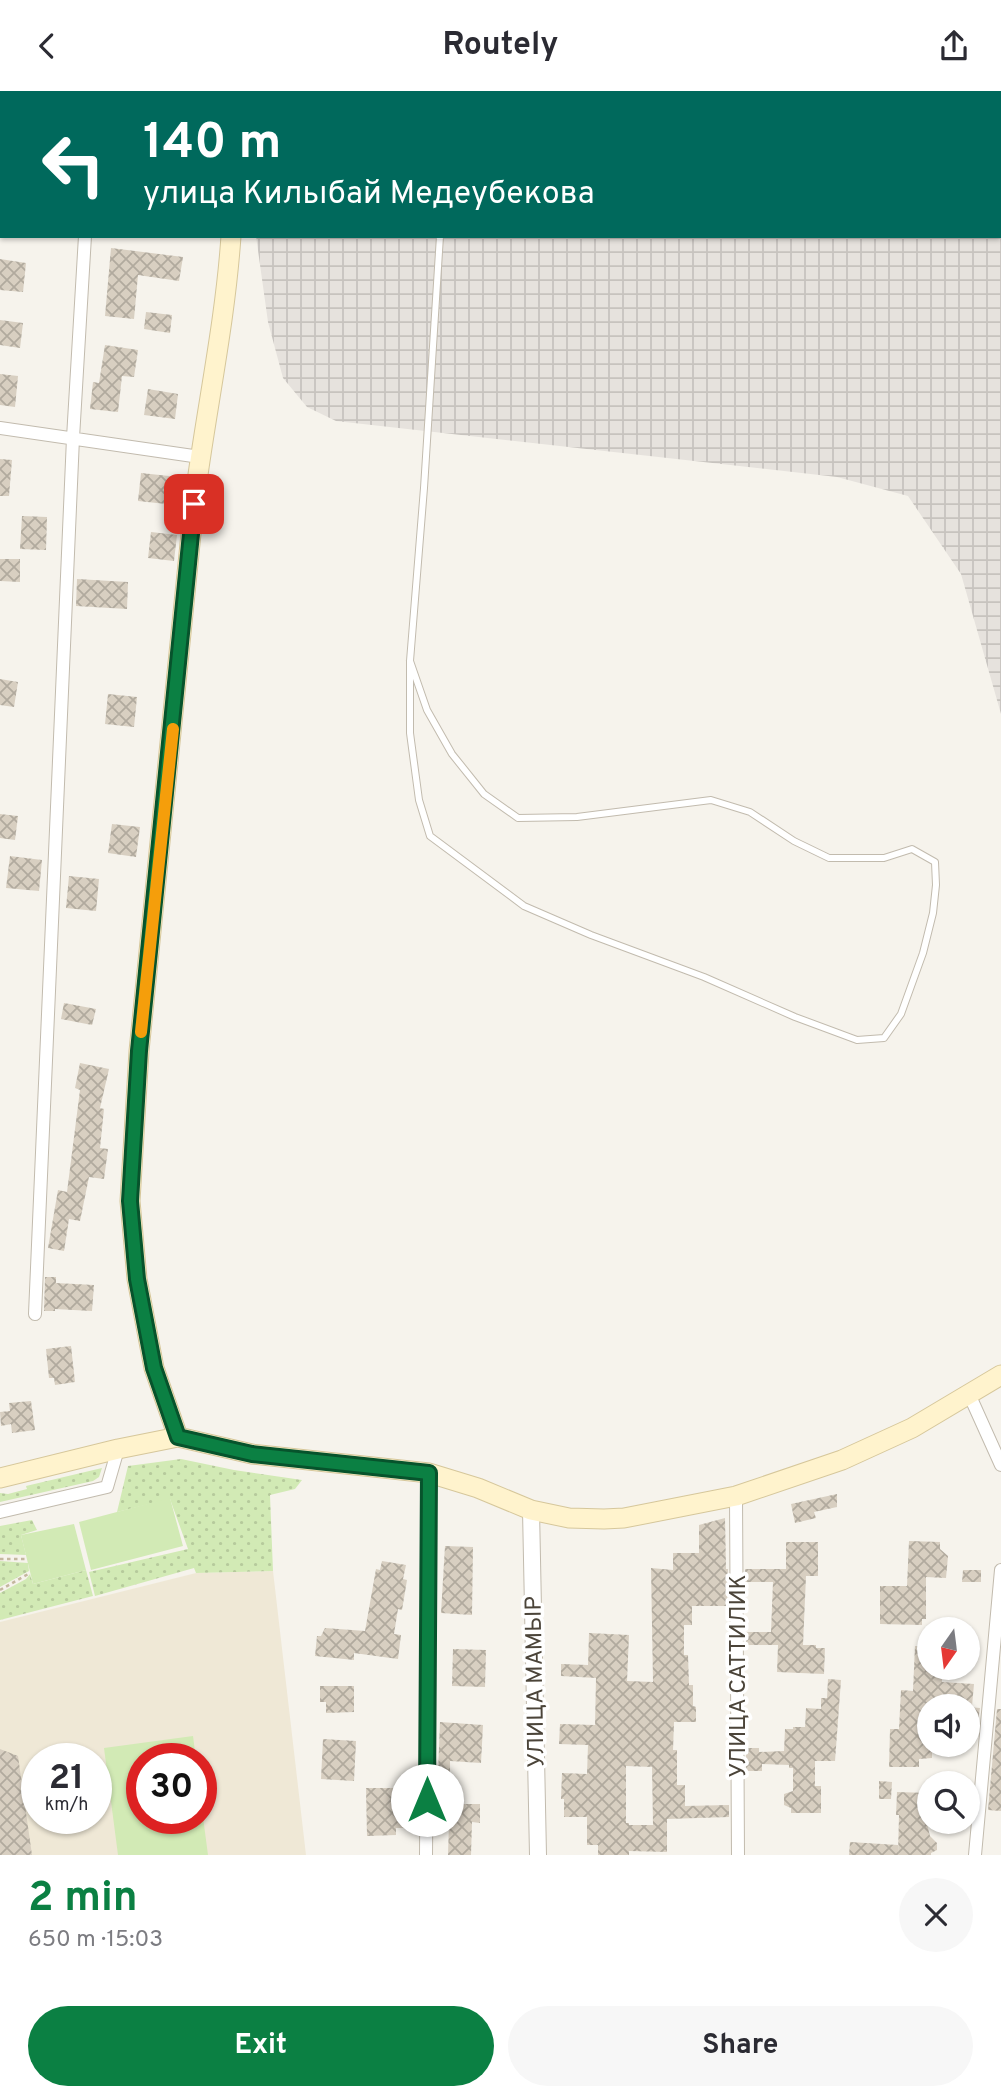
<!DOCTYPE html>
<html lang="en">
<head>
<meta charset="utf-8">
<style>
	body { margin:0; font-family:Overpass,sans-serif; background:#f7f7f7; color:#2b2b33; height:100vh; display:flex; flex-direction:column; font-size:26px; white-space:nowrap }
	* { box-sizing:border-box; margin:0 }
	p { font-size:23px; color:#7c7c81 }
	.icon { flex:none; width:38px; height:38px; fill:none; stroke:currentColor; stroke-width:2; stroke-linecap:round; stroke-linejoin:round }
	.map { position:relative; height:1764px; overflow:hidden }
	.drawer { display:flex; flex-direction:column; background:#fff; flex:1 }
	.drawer>* { flex:none }
	.top-card { position:absolute; left:0px; top:0px; width:1001px; height:147px; box-shadow:0 2px 5px #0004; background:#00695c; color:#fff; overflow:hidden }
	.needle { width:46px; rotate:194deg }
	.buttons { position:absolute; left:917px; top:1526px; display:grid; gap:14px }
	.buttons a { display:grid; place-items:center; width:63px; height:63px; border-radius:50%; background:#fff; box-shadow:0 2px 5px #0004; font-size:35px }
	.speed { position:absolute; left:21px; top:1652px; display:flex; gap:14px; font-size:35px; font-weight:700; text-align:center }
	.speed>* { display:grid; place-content:center; width:91px; height:91px; border-radius:50%; background:#fff; box-shadow:0 2px 5px #0004; line-height:1 }
	.speed small { font-size:18px; font-weight:400 }
	.speed .limit { border:10px solid #d22; background:#fff; color:#111 }
	.pin { position:absolute; display:grid; place-items:center; width:60px; height:60px; color:#fff; margin:-30px; border-radius:14px; box-shadow:0 4px 10px #0006 }
	.me { position:absolute; width:77px; margin:-38px; rotate:0deg; stroke-linejoin:round; filter:drop-shadow(0 0 5px #0008) }
	.turn { display:flex; align-items:center; gap:24px; height:147px; padding:0 28px; font-size:32px }
	.turn .icon { width:91px; height:91px; stroke-width:2.5 }
	.turn b { display:block; font-size:49px; line-height:60px }
	.round { display:grid; place-items:center; flex:none; width:74px; height:74px; border-radius:37px; background:#f7f7f7 }
	.head { display:flex; align-items:center; justify-content:space-between; height:119px; padding:0 28px }
	h1 { font-size:42px; font-weight:700; line-height:52px; color:#0b8043 }
	.primary-button { display:flex; gap:14px; margin-top:auto; padding:14px 28px }
	.primary-button a { flex:1; height:80px; border-radius:42px; background:#0b8043; color:#fff; font-size:28px; font-weight:700; line-height:80px; text-align:center }
	.primary-button a+a { background:#f7f7f7; color:#2b2b33 }
	header { display:flex; justify-content:space-between; align-items:center; height:91px; padding:0 28px; background:#fff; font-size:32px; font-weight:700 }
	.map>svg:first-child { display:block }
	.industrial { fill:url(#industrial-grid) }
	.education { fill:#efe8d6; fill-rule:evenodd }
	.grass { fill:url(#grass-dots) }
	.garden { fill:#d2eab5 }
	.building { fill:url(#building-cross-hatch); fill-rule:evenodd }
	.lines { fill:none; stroke-linecap:round; stroke-linejoin:round }
	.service-casing { stroke:#c2bbae; stroke-width:8 }
	.minor-casing { stroke:#c2bbae; stroke-width:14 }
	.tertiary-casing { stroke:#c2bbae; stroke-width:18 }
	.secondary-casing { stroke:#d6c79b; stroke-width:21 }
	.path { stroke:#c4b79f; stroke-width:2.5; stroke-dasharray:3.5 3.5; stroke-linecap:butt }
	.service { stroke:#fff; stroke-width:6 }
	.minor { stroke:#fff; stroke-width:12 }
	.tertiary { stroke:#fff; stroke-width:16 }
	.secondary { stroke:#fff3cd; stroke-width:19 }
	.route-casing { stroke:#07532c; stroke-width:18 }
	.route { stroke:#0b8043; stroke-width:12 }
	.slow { stroke:#f59e0b; stroke-width:12 }
	.labels { text-anchor:middle; stroke-width:7; stroke-linejoin:round; paint-order:stroke }
	.street-label { font-size:23px; fill:#4b4439; stroke:#fff }
</style>
</head>
<body>
<header><svg class="icon" aria-label="back" viewBox="0 0 24 24"><path d="M15 5l-7 7 7 7"/></svg>Routely<svg class="icon" aria-label="share" viewBox="0 0 24 24"><path d="M12 15V3M7 8l5-5 5 5M5 13v7h14v-7"/></svg></header>
<div class="map">
<svg width="1001" height="1764" viewBox="0 0 1001 1764">
	<defs>
		<pattern id="industrial-grid" width="8" height="8" patternUnits="userSpaceOnUse" patternTransform="scale(1.75)"><rect width="8" height="8" fill="#e6e2dd"/><path d="M0 4h8M4 0v8" fill="none" stroke="#c7c3be"/></pattern>
		<pattern id="grass-dots" width="8" height="8" patternUnits="userSpaceOnUse" patternTransform="scale(1.75)"><rect width="8" height="8" fill="#d2eab5"/><path d="M2 2h.1M6 6h.1" fill="none" stroke="#b6ca9c" stroke-width="1.8" stroke-linecap="round"/></pattern>
		<pattern id="building-cross-hatch" width="8" height="8" patternUnits="userSpaceOnUse" patternTransform="scale(1.75)"><rect width="8" height="8" fill="#d8cfc1"/><path d="M0 0l8 8M0 8l8-8" fill="none" stroke="#b1aa9e"/></pattern>
	</defs>
	<rect width="100%" height="100%" fill="#f6f3ec"/>
	<path class="industrial" d="M238 0H1001V623L961 483 908 405 837 386 336 330 307 316 283 287 268 231 256 145H999V2H238Z"/>
	<path class="education" d="M273 1480 306 1764H0V1531L196 1482ZM37 1668H96V1727H37ZM142 1668H201V1727H142Z"/>
	<path class="grass" d="M181 1368 234 1379 302 1389 295 1398 270 1404 273 1480 196 1482 194 1477 95 1505 89 1481 188 1458 170 1408 117 1421 128 1375Z
		M102 1377 99 1386 93 1390 0 1411V1402L8 1403 27 1398 26 1395Z
		M32 1429 37 1439 21 1444 26 1464 0 1463V1435Z
		M0 1470 28 1472 29 1480 0 1496Z
		M86 1479 93 1505 0 1529V1502L26 1488 30 1483 33 1493Z"/>
	<path class="garden" d="M170 1407 183 1455 91 1479 79 1431Z
		M74 1433 86 1479 33 1493 21 1444Z
		M193 1645 196 1668H142V1727H201V1711L208 1764H118L104 1657Z"/>
	<path class="building" d="M111 157 183 166 179 190 138 184 134 228 105 225Z
		M0 168 26 172 23 201 0 199Z
		M146 221 172 224 170 242 144 238Z
		M0 229 23 232 20 257 0 254Z
		M105 254 138 259 134 286 122 285 118 321 90 318 93 291 99 292Z
		M0 283 18 285 15 316 0 314Z
		M148 298 178 303 175 328 144 324Z
		M0 368 12 369 9 405H0Z
		M141 382 169 385 166 413 138 410Z
		M22 425 47 426 46 459 20 458Z
		M151 441 177 444 174 470 148 467Z
		M0 468H20V491L0 490Z
		M77 488 128 491 127 518 76 515Z
		M0 588 18 591 14 616 0 614Z
		M108 603 137 606 134 636 105 633Z
		M0 723 18 725 15 749 0 747Z
		M112 733 140 736 136 766 108 762Z
		M10 765 42 769 39 800 6 797Z
		M69 785 99 788 96 820 66 817Z
		M64 912 96 918 92 934 61 928Z
		M80 972 109 978 100 1017 104 1018 100 1057 108 1058 104 1088 89 1086 80 1130 69 1128 64 1160 48 1157 58 1099 67 1101 80 999 75 997Z
		M45 1186H56V1192L94 1194 92 1220 55 1218V1220H44Z
		M71 1255 75 1291 55 1294 54 1287H49L46 1258Z
		M31 1310 35 1339 12 1342 11 1333 1 1335 0 1321 10 1320 9 1312Z
		M837 1403V1416L814 1421 816 1427 795 1432 791 1413Z
		M725 1427 726 1478H728L727 1515H692V1534H684V1564H688L689 1594H693V1615L696 1616V1631H674L673 1659H677V1694H685V1715L729 1714V1726L667 1728V1761L629 1760V1764H598V1754H587V1726H564V1708H561L562 1682 587 1683 588 1654 559 1653 560 1633 595 1634 596 1587 561 1585V1573L588 1574 589 1542 629 1544 627 1590 653 1591 651 1477 673 1479V1462H699V1434ZM626 1675 652 1676 653 1734H629V1732H626Z
		M909 1450 940 1451V1458L948 1465 946 1487 926 1486V1528H922V1534L880 1533V1495H907Z
		M786 1451H818V1485H806L803 1554H816V1557H825L824 1583 777 1581 778 1554H746V1541H771L773 1491H745V1478H786Z
		M445 1455 473 1456 472 1524 441 1522Z
		M382 1470 406 1474 403 1488 407 1489 402 1519 398 1518 394 1543 401 1544 398 1568 354 1562V1569L315 1565 317 1545H321L325 1537 365 1540 376 1478 380 1479Z
		M963 1479H981V1491H962Z
		M915 1555H929V1577H942V1591L974 1593 972 1615H929V1654H932V1667L919 1668V1676H889L890 1638H899L901 1599 913 1600Z
		M453 1558 486 1559 485 1596 452 1595Z
		M828 1588 841 1589 835 1670H815V1695H821V1722H791V1717L784 1714V1703L793 1700V1677H789V1674L762 1673V1680H746V1657H759V1661L784 1660 785 1638H793V1636H805L806 1617 821 1618V1607H827Z
		M320 1595H354V1621L326 1622V1611H320Z
		M968 1616 980 1617 978 1630H968Z
		M997 1618H1001V1720L988 1719Z
		M440 1631 483 1634 481 1672 450 1670V1713H480V1732L472 1731 471 1764H448L449 1731H435L436 1682H438Z
		M323 1648 356 1650 354 1690 321 1688Z
		M0 1658 18 1665 32 1764H0Z
		M879 1690 892 1691 891 1708H879Z
		M366 1697H404V1737H396V1744L367 1745Z
		M897 1701 929 1702V1725H925L930 1745 937 1752V1759L931 1762V1764H898L899 1724H896Z
		M850 1751 898 1754V1764H849Z"/>
	<g class="lines">
		<g class="service-casing">
			<path id="service" d="M428 0V2
				M410 570 427 619 452 663 484 703 518 727 577 726 711 709 750 721 794 750 829 767H884L912 758 935 771 936 794 933 822 923 862 901 923 884 947 857 949 795 926 704 886 591 844 524 815 430 745 419 709 410 642V570L424 397 440 145"/>
		</g>
		<g class="minor-casing">
			<path id="minor" d="M93 2V0
				M0 337 200 366
				M35 1223 73 347 85 145
				M969 1303 1001 1374
				M736 1405 738 1764
				M0 1421 107 1396 118 1358
				M426 1764 429 1382
				M975 1764 1001 1479"/>
		</g>
		<g class="tertiary-casing">
			<path id="tertiary" d="M531 1419 538 1764"/>
		</g>
		<g class="secondary-casing">
			<path id="secondary" d="M225 2V0
				M178 1346 154 1277 137 1188 130 1110 139 960 194 413C205 324 225 235 231 145
				M0 1387 118 1358 178 1346 252 1363 429 1382 478 1397 531 1419 569 1427 604 1428 624 1427 736 1405 842 1369 912 1337 1001 1284"/>
		</g>
		<path class="path" d="M0 1468H27
			M0 1499 30 1482"/>
		<use href="#service" class="service"/>
		<use href="#minor" class="minor"/>
		<use href="#tertiary" class="tertiary"/>
		<use href="#secondary" class="secondary"/>
	</g>
	<g class="lines">
		<g class="route-casing">
			<path id="route" d="M194 413 139 960 130 1110 137 1188 154 1277 178 1346 252 1363 429 1382 427 1709"/>
		</g>
		<use href="#route" class="route"/>
		<path class="slow" d="M141 941 173 638"/>
	</g>
	<g class="labels">
		<g class="street-label">
			<text transform="translate(737 1585) rotate(-90)" y="8">УЛИЦА САТТИЛИК</text>
			<text transform="translate(534 1591) rotate(-91)" y="8">УЛИЦА МАМЫР</text>
		</g>
	</g>
</svg>
<div class="buttons">
<a><svg class="needle" viewBox="-14 -14 28 28"><path d="M0-13l5 13h-10z" fill="#e53935"/><path d="M0 13l5-13h-10z" fill="#7c7c81"/></svg></a>
<a><svg class="icon" aria-label="sound" viewBox="0 0 24 24"><path d="M4 9h4l5-4v14l-5-4H4zM17 9q2 3 0 6"/></svg></a>
<a><svg class="icon" aria-label="search" viewBox="0 0 24 24"><circle cx="10" cy="10" r="6"/><path d="M15 15l6 6"/></svg></a>
</div>
<div class="speed"><div>21<small>km/h</small></div><div class="limit">30</div></div>
<div class="pin" style="left:194px;top:413px;background:#d93025"><svg class="icon" aria-label="arrive" viewBox="0 0 24 24"><path d="M6 21V4h12l-3 4 3 4H6"/></svg></div>
<svg class="me" style="left:427px;top:1709px" viewBox="-20 -20 40 40"><circle r="19" fill="#fff"/><path d="M0-13L10 11 0 6-10 11z" fill="#0b8043"/></svg>
<div class="top-card">
<div class="turn"><svg class="icon" aria-label="left" viewBox="0 0 24 24"><path d="M17 20v-9H6M10 6l-5 5 5 5"/></svg><div><b>140 m</b>улица Килыбай Медеубекова</div></div>
</div>
</div>
<section class="drawer">
<div class="head"><div><h1>2 min</h1><p>650 m · 15:03</p></div><a class="round"><svg class="icon" aria-label="close" viewBox="0 0 24 24"><path d="M6 6l12 12M18 6L6 18"/></svg></a></div>
<div class="primary-button"><a>Exit</a><a>Share</a></div>
</section>
</body>
</html>
